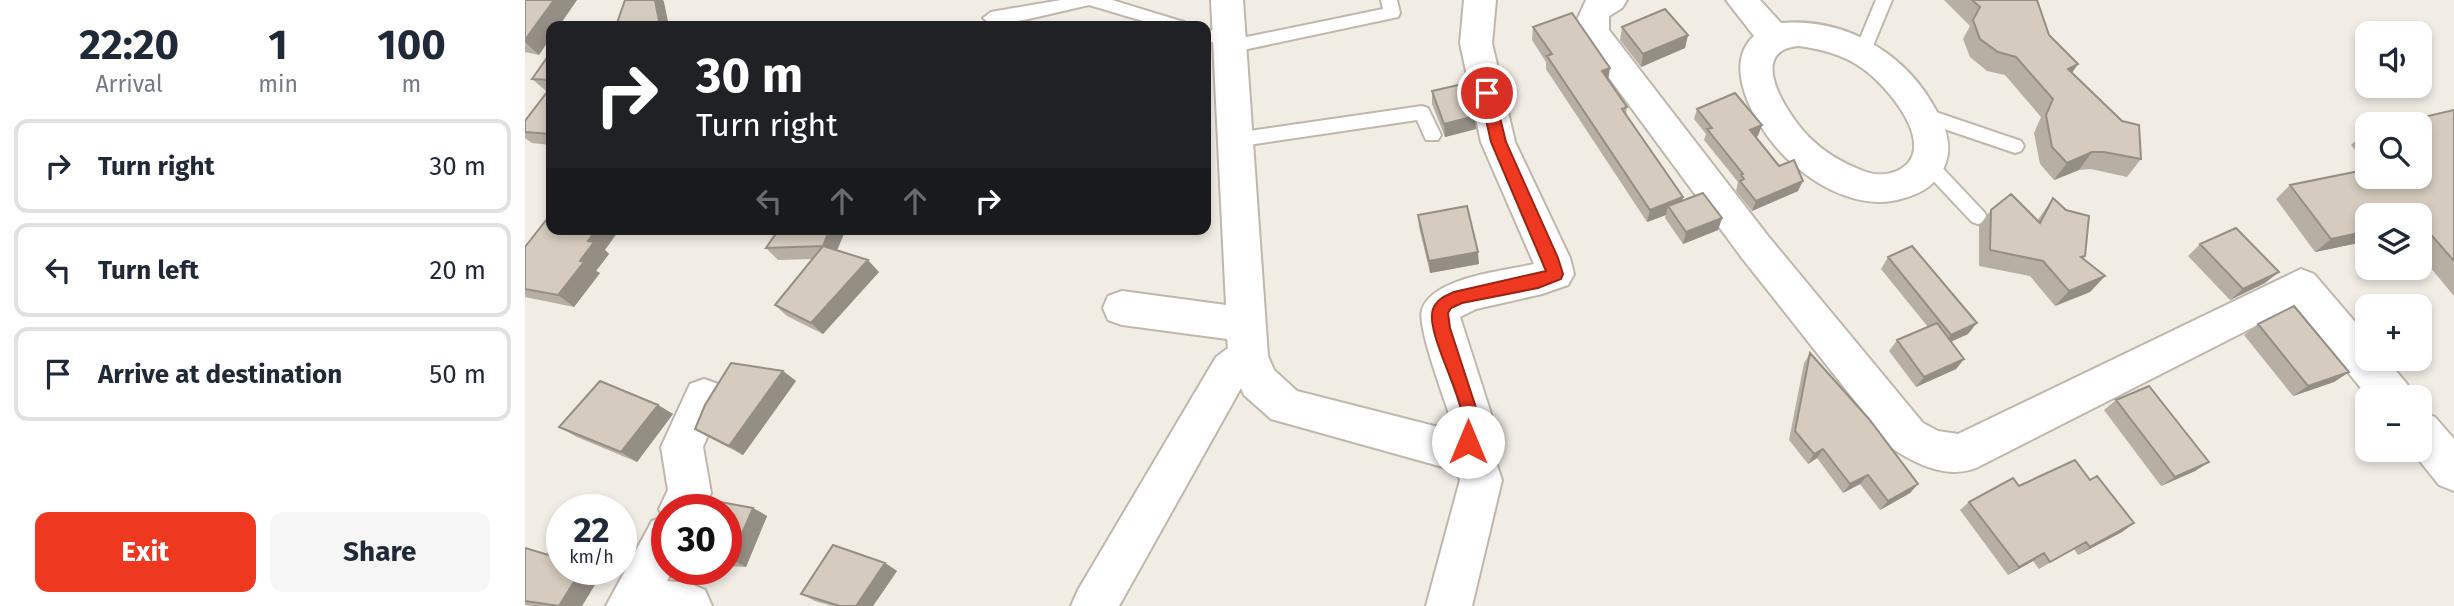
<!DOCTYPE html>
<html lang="en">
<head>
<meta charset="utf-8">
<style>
	body { margin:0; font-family:"Fira Sans",sans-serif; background:#f6f6f7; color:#1f2937; height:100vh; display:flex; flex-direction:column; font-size:26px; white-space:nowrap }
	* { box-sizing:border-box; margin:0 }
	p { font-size:23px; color:#747a83 }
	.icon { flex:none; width:38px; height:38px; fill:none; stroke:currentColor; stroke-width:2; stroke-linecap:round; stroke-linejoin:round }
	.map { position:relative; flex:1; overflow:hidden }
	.sheet { display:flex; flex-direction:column; background:#fff; width:525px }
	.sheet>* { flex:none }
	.banner { position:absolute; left:21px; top:21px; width:665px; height:214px; border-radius:14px; box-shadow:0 4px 10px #0003; background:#202124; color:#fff; overflow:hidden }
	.buttons { position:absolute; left:1830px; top:21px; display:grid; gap:14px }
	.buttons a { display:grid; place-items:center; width:77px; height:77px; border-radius:14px; background:#fff; box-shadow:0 4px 10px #0003; font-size:35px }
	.speed { position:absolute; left:21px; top:494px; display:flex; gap:14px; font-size:35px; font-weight:700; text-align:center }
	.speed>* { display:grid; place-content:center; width:91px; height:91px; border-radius:50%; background:#fff; box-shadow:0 4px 10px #0003; line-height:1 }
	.speed small { font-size:18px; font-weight:400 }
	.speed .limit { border:10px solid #d22; background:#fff; color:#111 }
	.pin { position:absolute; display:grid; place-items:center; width:60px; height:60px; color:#fff; margin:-30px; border:4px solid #fff; border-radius:50%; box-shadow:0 2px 7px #0007 }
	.me { position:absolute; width:77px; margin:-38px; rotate:0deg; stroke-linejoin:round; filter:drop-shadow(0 0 5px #0008) }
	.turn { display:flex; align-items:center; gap:24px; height:147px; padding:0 35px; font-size:32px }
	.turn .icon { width:91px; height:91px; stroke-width:2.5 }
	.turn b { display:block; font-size:49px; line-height:60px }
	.lanes { display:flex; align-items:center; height:66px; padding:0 35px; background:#0003; justify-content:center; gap:35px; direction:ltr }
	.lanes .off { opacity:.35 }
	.eta { display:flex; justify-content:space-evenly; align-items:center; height:119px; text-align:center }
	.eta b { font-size:42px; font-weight:700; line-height:49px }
	.action { display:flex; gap:14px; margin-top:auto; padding:14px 35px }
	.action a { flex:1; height:80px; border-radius:14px; background:#ee3820; color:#fff; font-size:28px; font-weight:700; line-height:80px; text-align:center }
	.action a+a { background:#f6f6f7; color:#1f2937 }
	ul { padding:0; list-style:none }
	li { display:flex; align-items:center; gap:21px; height:94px; margin:0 14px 10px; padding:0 21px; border:4px solid #e0e1e3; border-radius:14px }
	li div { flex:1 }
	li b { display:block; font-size:26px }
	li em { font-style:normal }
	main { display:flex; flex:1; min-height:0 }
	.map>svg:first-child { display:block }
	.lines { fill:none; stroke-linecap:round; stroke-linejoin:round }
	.service-casing { stroke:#bfb7ab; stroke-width:4 }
	.minor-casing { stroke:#bfb7ab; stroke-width:4 }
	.service { fill:#fff; fill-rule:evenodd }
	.minor { fill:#fff; fill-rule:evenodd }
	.wall { fill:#b7afa3 }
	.shaded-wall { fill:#958e85 }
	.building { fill:#d5cbbe; stroke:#958e85; stroke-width:2 }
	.route { fill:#ee3820; stroke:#9b2415; stroke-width:2 }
</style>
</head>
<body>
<main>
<section class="sheet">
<div class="eta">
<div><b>22:20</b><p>Arrival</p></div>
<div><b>1</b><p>min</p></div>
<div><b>100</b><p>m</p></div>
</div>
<ul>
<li><svg class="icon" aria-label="right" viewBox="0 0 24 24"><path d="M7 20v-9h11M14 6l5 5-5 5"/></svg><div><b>Turn right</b></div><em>30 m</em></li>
<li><svg class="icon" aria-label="left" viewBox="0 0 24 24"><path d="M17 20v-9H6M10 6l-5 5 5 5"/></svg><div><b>Turn left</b></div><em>20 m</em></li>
<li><svg class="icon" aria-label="arrive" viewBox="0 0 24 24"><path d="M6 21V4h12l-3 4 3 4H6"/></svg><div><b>Arrive at destination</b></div><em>50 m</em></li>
</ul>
<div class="action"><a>Exit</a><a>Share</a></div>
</section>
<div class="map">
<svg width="1929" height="606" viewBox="0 0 1929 606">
	<rect width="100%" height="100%" fill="#f1ede5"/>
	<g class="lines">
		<g class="service-casing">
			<path id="service" d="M536 0H587L659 22 661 26H635L564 5 499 20 466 24 458 18 466 12Z
				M856 0H872L875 13 873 17 704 53 698 51 697 44 681 41V29L710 36 712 39 858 9Z
				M1351 0H1367L1345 53 1337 59 1329 53Z
				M897 106 903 108 916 135 913 140H901L892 120 710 147 704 145 701 140 704 135 710 133Z
				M1399 108 1496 141 1499 146 1496 151 1490 153 1393 120 1390 115 1393 110Z
				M1404 158 1410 160 1459 212 1462 217 1459 222 1453 224 1447 222 1398 170 1395 165 1398 160Z"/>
		</g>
		<g class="minor-casing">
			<path id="minor" d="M686 0H718L743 356 749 370 772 391 925 430 926 420C920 400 892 327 897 310 907 277 980 271 1009 264L956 142 935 43 939 0H971L967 43 990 142 1045 258 1049 274 1043 285 1017 294 951 309 935 317 968 420 964 442 977 480 947 606H901L935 480 932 471 746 419 719 395 716 388 594 606H546L553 590 691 357 703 348 702 339 597 325 583 320 578 308 583 296 597 291 701 305Z
				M1061 0H1102L1097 8 1084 16V30L1243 236 1398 423 1413 431 1433 434 1776 269 1789 274 1843 337V359H1861L1882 384 1888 397H1843L1770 306 1451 468C1422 479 1393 465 1368 449L1217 258 1057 41 1051 22Z
				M1201 0H1235L1256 23C1322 17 1383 55 1412 112 1424 133 1429 155 1414 176 1405 188 1394 194 1379 198 1341 211 1297 190 1268 164 1239 140 1192 69 1229 36ZM1274 46C1296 49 1316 54 1334 66 1360 82 1418 149 1372 171 1360 176 1347 175 1336 170 1318 163 1300 153 1286 139 1265 119 1218 50 1274 46Z
				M179 379 193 384 199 397 178 447 186 493 179 509H142V569H148L142 581 164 583 180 590 187 606H81L127 521 138 517 134 509 143 490 136 447 165 384Z
				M1895 411 1910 417 1929 439V491L1914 485 1886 450H1895Z"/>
		</g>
		<use href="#service" class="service"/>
		<use href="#minor" class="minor"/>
	</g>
	<path class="wall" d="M0 0H52L34 26H26V37L14 55 0 52Z
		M1419 0H1512L1524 35 1547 73 1616 159 1602 177 1566 169 1554 170 1529 180 1515 164 1509 133 1516 117 1480 75 1462 71 1445 57 1438 39 1445 26Z
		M1008 27 1083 80 1102 107 1101 115 1158 197 1157 200 1197 218 1193 230 1158 244 1140 218 1141 215 1122 222 1021 69V62L1007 40Z
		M1097 27 1163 35 1160 48 1116 67 1095 40Z
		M26 52V145L7 143 0 138V121L22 92 21 91 7 79Z
		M907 91 951 129 920 137 907 104Z
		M1172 109 1233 136 1231 137 1273 191 1227 211 1211 191 1213 182 1179 140 1181 134 1169 119Z
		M1929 110V296L1895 255V215H1843V241L1790 252 1751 199 1765 185 1828 173 1836 166 1895 177Z
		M1841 131H1843V164L1826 145Z
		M1528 198 1560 256 1558 259 1580 276 1565 292 1530 306 1505 276 1454 266V226L1466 210 1512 221Z
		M893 215 954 264 905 273 894 227Z
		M254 229 312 250 354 272 298 334 262 316 250 305 288 259 253 260 241 248Z
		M1675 244 1740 283 1705 300 1663 256Z
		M0 247 80 250 84 254 71 271 75 273 49 307 0 297Z
		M1363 257 1443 334 1426 342 1439 359 1431 369 1391 387 1364 351 1372 340 1403 327 1356 269Z
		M1733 324 1824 372 1809 382 1768 396 1719 335Z
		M1285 353 1393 484 1385 493 1355 510 1335 484 1318 493 1292 458 1283 464 1264 440 1279 363Z
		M258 371 271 381 218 455 185 438 170 429Z
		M1591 400 1684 462 1670 471 1636 486 1579 410Z
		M133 405 148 414 112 462 52 437 34 427Z
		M1565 480 1609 523 1597 532 1553 555 1549 549 1514 569 1508 561 1483 575 1435 510 1444 502 1494 486Z
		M228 508 242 516 221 567 201 566V509Z
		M0 548 77 573 57 606H7L0 605Z
		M360 563 372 571 348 606H307L290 601 276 594Z"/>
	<path class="shaded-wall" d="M29 0H52L34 26H26V37L14 55 0 42V40Z
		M130 0H138L139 2 144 26H135Z
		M1163 35 1160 48 1116 67 1118 54Z
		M1553 64 1541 82 1543 69Z
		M1085 68 1083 81 1077 71Z
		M950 116 951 129 920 137 919 124Z
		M1237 125 1233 136 1222 141 1225 130Z
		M1567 152 1554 170 1529 180 1542 163Z
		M1278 181 1273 191 1227 211 1231 201Z
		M1158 197 1155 209 1143 206 1141 215 1122 222 1125 210Z
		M1197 218 1193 230 1158 244 1161 232Z
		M72 229H95L80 250 84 254 71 271 75 273 49 307 33 295 55 261 63 241Z
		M305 229H321L309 258 298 246Z
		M1843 231V241L1790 252 1806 239Z
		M953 252 954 264 905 273 904 261Z
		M343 260 354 272 298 334 286 323Z
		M1754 272 1740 283 1705 300 1718 289Z
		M1580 276 1565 292 1530 306 1544 291Z
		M1452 323 1443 334 1418 345 1426 335Z
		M1439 359 1431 369 1391 387 1399 377Z
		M258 371 271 381 218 455 204 446Z
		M1824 372 1809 382 1768 396 1783 386Z
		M133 405 148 414 112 462 96 452Z
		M1298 449 1292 458 1283 464 1289 454Z
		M1684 462 1670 471 1636 486 1650 477Z
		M1343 475 1335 484 1318 493 1325 484Z
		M1393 484 1385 493 1355 510 1363 501Z
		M228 508 242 516 221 567 206 559Z
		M1609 523 1597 532 1553 555 1565 547Z
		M1519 553 1508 561 1483 575 1494 567Z
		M360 563 372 571 348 606H331Z
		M57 569H67L77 573 57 606H34Z"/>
	<path class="building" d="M0 0H29L0 40Z
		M100 0H130L135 26H91Z
		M1447 0H1512L1524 35 1553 64 1543 69 1597 121 1614 125 1616 159 1579 152H1567L1542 163 1527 147 1521 115 1528 99 1491 57 1473 52 1455 39 1448 20 1455 7Z
		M1140 9 1163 35 1118 54 1097 27Z
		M1047 13 1085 68 1077 71 1102 107 1097 109 1158 197 1125 210 1022 56 1027 54 1008 27Z
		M26 52V80L7 79Z
		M938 84 950 116 919 124 907 91Z
		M26 87V134L0 132V121Z
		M1210 93 1237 125 1225 130 1254 166 1269 160 1278 181 1231 201 1215 181 1219 179 1216 175 1218 174 1182 129 1187 128 1172 109Z
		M1929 110V261L1895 222V215H1843V231L1806 239 1765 185 1839 170 1836 166 1843 165V177H1895V124H1869Z
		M1178 193 1197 218 1161 232 1143 206Z
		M1486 194 1515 223 1528 198 1541 210 1564 216 1560 256 1556 257 1580 276 1544 291 1518 261 1465 250 1466 210Z
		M942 206 953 252 904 261 893 215Z
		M22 219H26V229H72L63 241 69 242 55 261 59 262 33 295 0 289V247Z
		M1711 228 1754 272 1718 289 1675 244Z
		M254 229H305L298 246 241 248Z
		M298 246 343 260 286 323 250 305Z
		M1387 246 1452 323 1426 335 1363 257Z
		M1769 306 1824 372 1783 386 1733 324Z
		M1412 323 1439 359 1399 377 1372 340Z
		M1285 353 1344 419 1393 484 1363 501 1343 475 1325 484 1298 449 1289 454 1270 431Z
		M206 363 258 371 204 446 170 429 180 405Z
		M75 381 133 405 96 452 34 427Z
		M1624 386 1684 462 1650 477 1591 400Z
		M1550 460 1565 480 1572 476 1609 523 1565 547 1561 542 1525 562 1519 553 1494 567 1444 502 1488 478 1494 486Z
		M168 497 228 508 206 559H201V509H149L152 503H163Z
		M142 521V531L137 530Z
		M308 545 360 563 331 606H315L276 594Z
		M0 548 37 559V569H57L34 606 0 601Z"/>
	<path class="route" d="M962 87 969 93 981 142 1033 258 1038 274 1036 279 1013 288 937 303 926 308 923 313 925 328 955 420 949 447 943 450 937 447C933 438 939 430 938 420 937 394 900 331 908 309 912 299 920 296 929 292L1021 271 966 142 955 93Z"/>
</svg>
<div class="buttons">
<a><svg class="icon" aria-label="sound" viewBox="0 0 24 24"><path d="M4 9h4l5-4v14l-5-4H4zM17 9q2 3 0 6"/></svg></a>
<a><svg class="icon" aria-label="search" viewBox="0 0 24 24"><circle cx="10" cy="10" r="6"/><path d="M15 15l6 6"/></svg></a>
<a><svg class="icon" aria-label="layers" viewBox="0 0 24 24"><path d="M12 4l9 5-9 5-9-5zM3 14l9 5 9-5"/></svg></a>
<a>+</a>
<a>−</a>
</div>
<div class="speed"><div>22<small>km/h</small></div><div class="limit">30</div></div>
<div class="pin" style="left:962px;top:93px;background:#d93025"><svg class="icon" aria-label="arrive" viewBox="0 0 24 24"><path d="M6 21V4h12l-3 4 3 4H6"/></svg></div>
<svg class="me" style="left:943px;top:442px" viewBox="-20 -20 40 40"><circle r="19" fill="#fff"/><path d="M0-13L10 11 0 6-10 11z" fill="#ee3820"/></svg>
<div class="banner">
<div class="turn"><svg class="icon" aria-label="right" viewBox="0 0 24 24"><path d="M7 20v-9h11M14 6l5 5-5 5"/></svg><div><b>30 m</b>Turn right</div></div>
<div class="lanes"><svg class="icon off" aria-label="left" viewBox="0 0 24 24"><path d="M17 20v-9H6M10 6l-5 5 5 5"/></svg><svg class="icon off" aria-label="ahead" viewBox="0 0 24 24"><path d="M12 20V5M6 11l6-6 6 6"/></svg><svg class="icon off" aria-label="ahead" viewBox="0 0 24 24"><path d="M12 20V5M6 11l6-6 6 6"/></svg><svg class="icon" aria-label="right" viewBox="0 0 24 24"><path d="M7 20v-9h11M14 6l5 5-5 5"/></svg></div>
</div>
</div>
</main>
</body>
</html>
